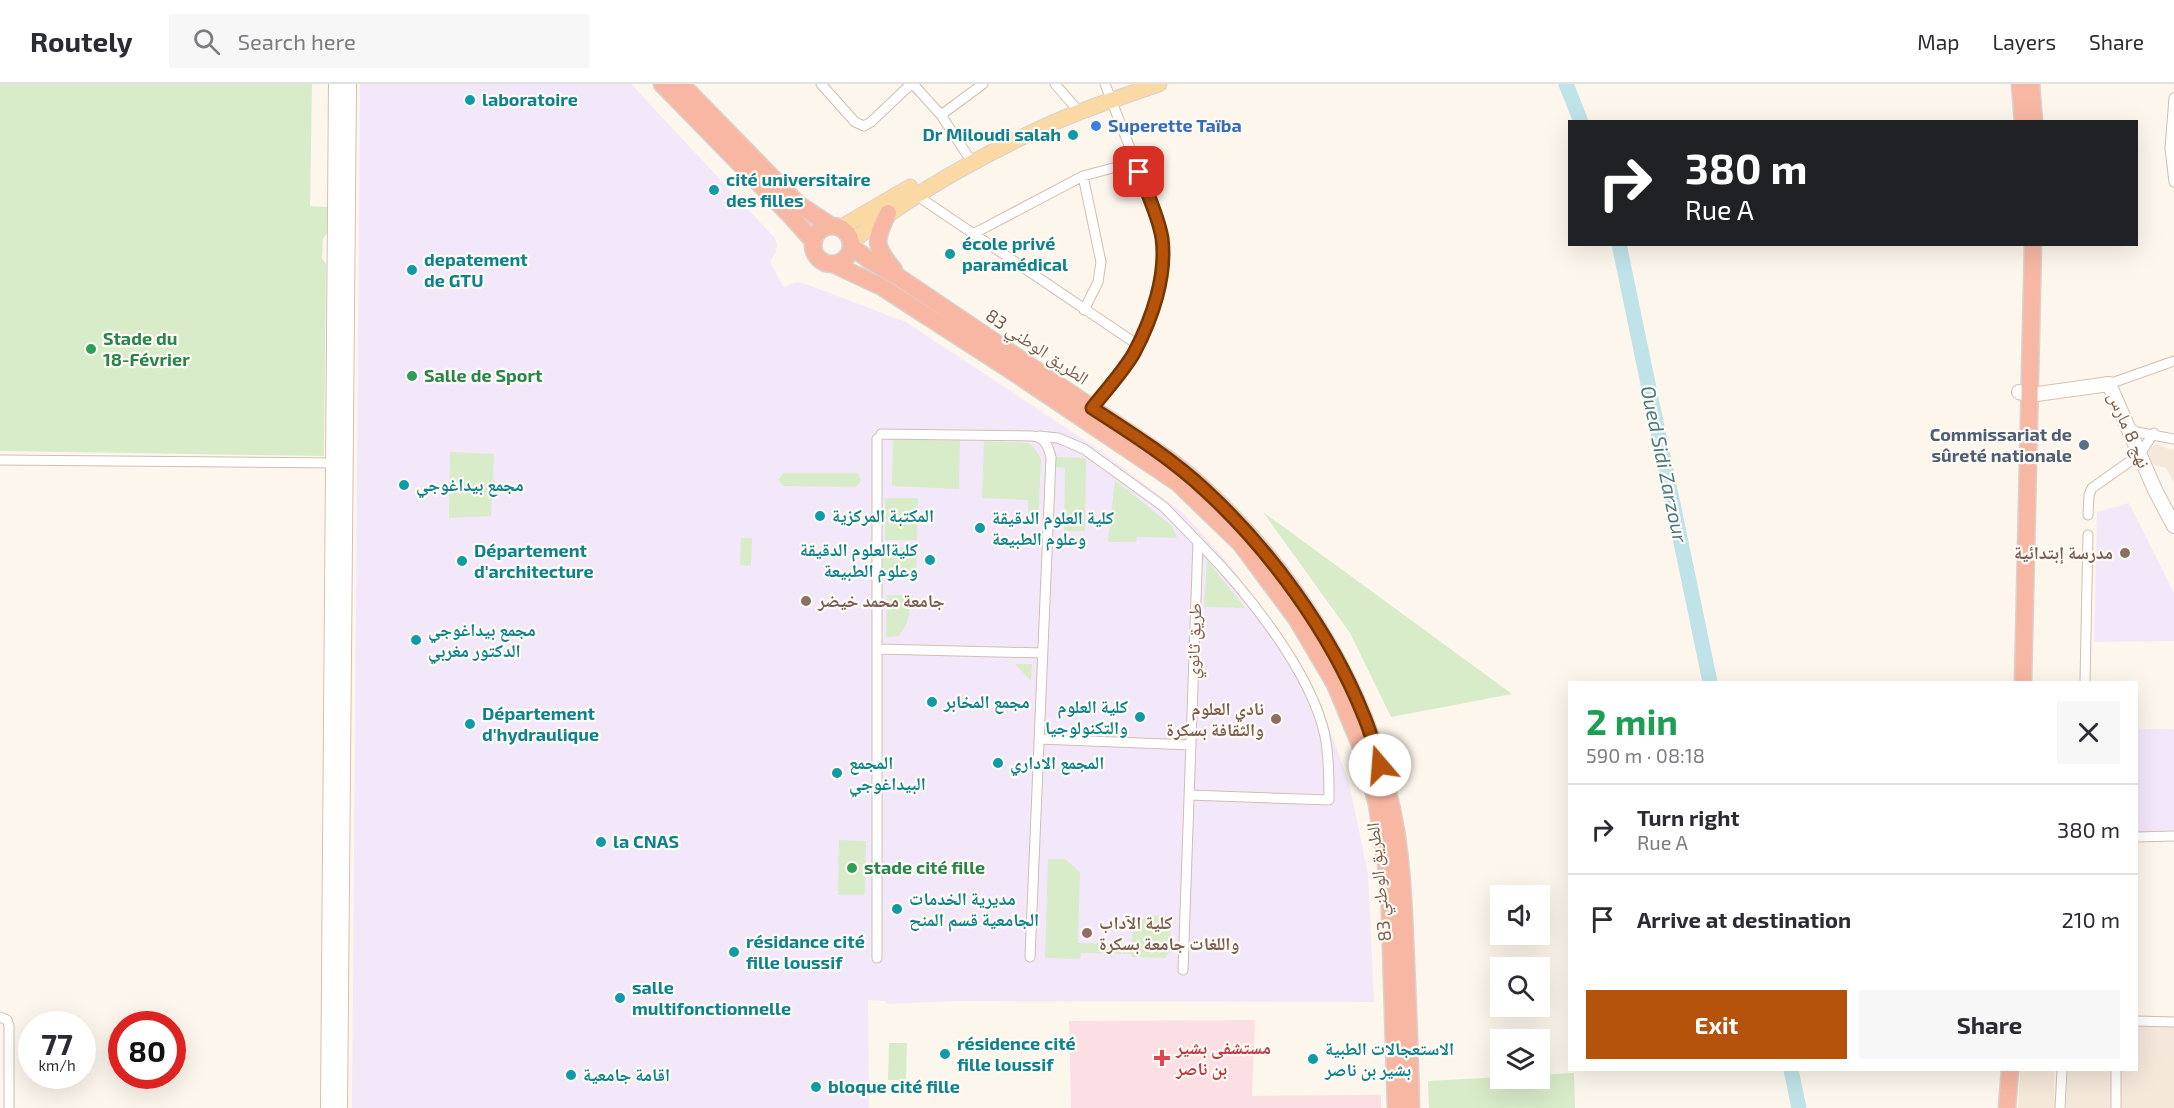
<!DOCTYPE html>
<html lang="en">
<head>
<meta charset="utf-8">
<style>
	body { margin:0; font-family:"Exo 2","Noto Naskh Arabic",sans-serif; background:#f7f7f7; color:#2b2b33; height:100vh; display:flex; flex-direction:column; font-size:22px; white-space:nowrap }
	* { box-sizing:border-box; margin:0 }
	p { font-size:20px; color:#7c7c81 }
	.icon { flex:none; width:33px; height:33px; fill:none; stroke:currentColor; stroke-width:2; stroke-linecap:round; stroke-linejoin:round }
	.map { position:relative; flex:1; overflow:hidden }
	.panel { position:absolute; left:1568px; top:597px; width:570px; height:390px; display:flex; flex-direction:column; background:#fff; border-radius:0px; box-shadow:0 6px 24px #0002 }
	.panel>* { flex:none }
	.top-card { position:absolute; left:1568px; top:36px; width:570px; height:126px; border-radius:0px; box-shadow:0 6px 24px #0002; background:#202124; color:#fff; overflow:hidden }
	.controls { position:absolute; left:1490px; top:801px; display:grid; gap:12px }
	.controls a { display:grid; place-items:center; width:60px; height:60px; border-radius:0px; background:#fff; box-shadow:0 6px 24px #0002; font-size:30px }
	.speed { position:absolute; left:18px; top:927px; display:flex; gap:12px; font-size:30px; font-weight:700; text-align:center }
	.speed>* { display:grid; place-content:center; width:78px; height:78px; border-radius:50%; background:#fff; box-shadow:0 6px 24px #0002; line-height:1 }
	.speed small { font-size:15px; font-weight:400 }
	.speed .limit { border:9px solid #d22; background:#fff; color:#111 }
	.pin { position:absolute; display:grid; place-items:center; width:51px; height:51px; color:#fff; margin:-26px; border-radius:12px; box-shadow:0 3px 9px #0006 }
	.me { position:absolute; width:66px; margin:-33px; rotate:342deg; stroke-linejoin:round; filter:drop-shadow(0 0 4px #0008) }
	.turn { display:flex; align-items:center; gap:21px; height:126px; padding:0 18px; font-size:27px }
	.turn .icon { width:78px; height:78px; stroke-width:2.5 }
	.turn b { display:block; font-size:42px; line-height:51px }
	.round { display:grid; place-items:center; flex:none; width:63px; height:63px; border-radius:0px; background:#f7f7f7 }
	.summary { display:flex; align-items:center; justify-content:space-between; height:102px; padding:0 18px }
	h1 { font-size:36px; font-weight:700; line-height:45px; color:#1e9e55 }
	.cta { display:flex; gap:12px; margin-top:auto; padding:12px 18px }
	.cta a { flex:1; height:69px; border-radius:0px; background:#b45309; color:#fff; font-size:24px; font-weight:700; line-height:69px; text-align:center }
	.cta a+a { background:#f7f7f7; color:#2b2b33 }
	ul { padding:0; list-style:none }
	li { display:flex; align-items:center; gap:18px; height:90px; padding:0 18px; border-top:2px solid #e1e1e2 }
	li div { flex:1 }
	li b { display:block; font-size:22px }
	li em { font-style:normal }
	header { display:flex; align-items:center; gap:36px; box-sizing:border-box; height:84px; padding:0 30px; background:#fff; border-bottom:2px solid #e1e1e2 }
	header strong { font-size:28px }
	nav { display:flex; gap:33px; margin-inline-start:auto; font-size:21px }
	.search { width:420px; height:54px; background:#f7f7f7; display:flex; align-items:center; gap:15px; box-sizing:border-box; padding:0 21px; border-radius:0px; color:#7c7c81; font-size:22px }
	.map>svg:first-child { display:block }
	.residential { fill:#f5e8da }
	.education { fill:#f3e8fa }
	.medical { fill:#fbdfe3 }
	.green { fill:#d8ecc9 }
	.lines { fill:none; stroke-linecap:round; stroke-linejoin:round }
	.river { stroke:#bfe3e8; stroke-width:15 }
	.street-casing { stroke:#d1beb0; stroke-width:11 }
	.secondary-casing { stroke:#d6c0b0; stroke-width:16 }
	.primary-casing { stroke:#dad1cd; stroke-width:17 }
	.highway-casing { stroke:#dad1cd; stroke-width:19 }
	.street { stroke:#fff; stroke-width:9 }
	.secondary { stroke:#fff; stroke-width:14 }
	.primary { stroke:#fbd9a5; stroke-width:15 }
	.highway { stroke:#f7b7a3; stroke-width:16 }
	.route-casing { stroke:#753606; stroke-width:15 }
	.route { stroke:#b45309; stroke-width:10 }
	.culture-dot { fill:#0f9aa8; stroke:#fffaf3; stroke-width:2 }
	.shop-dot { fill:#3f7fe0; stroke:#fffaf3; stroke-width:2 }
	.leisure-dot { fill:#2e9e5b; stroke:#fffaf3; stroke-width:2 }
	.service-dot { fill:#5c6f8a; stroke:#fffaf3; stroke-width:2 }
	.education-dot { fill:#8d6e63; stroke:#fffaf3; stroke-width:2 }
	.health-dot { fill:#e0444e; stroke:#fffaf3; stroke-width:2 }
	.labels { text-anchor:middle; stroke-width:4.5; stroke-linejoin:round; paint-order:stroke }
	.culture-label { font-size:18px; font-weight:bold; fill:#0d838f; stroke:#fffaf3; text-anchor:start }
	.shop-label { font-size:18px; font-weight:bold; fill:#366cbe; stroke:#fffaf3; text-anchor:start }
	.leisure-label { font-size:18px; font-weight:bold; fill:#27864d; stroke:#fffaf3; text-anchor:start }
	.street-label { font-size:18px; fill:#7a5c4d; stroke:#fffaf3 }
	.service-label { font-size:18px; font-weight:bold; fill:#4e5e75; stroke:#fffaf3; text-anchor:end }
	.education-label { font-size:18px; font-weight:bold; fill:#785e54; stroke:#fffaf3; text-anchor:end }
	.health-label { font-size:18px; font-weight:bold; fill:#be3a42; stroke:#fffaf3; text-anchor:start }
	.water-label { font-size:20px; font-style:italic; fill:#437c86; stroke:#fffaf3 }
</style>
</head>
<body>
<header>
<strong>Routely</strong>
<div class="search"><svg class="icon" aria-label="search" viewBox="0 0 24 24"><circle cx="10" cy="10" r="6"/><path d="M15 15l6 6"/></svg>Search here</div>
<nav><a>Map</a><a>Layers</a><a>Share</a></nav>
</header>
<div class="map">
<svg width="2174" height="1024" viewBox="0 0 2174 1024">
	<rect width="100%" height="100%" fill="#fdf6ec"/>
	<path class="residential" d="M2157 360 2171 366 2174 365V399L2166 384 2154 381 2147 372 2150 364Z
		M2136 937 2174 938V1024H2066L2067 986H2136Z
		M2020 986H2054L2055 1024H2018Z"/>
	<path class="education" d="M360 0H631L774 153 777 160 776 168 770 178 783 203 797 198 803 199 906 238 1101 367 1184 430 1230 481 1282 552 1322 623 1349 699 1368 790 1374 918 959 917 888 920 885 917 868 916 869 1024H352Z
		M2129 419 2174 509V557L2094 558 2097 428Z
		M2136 645H2174V747L2137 748Z"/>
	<path class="medical" d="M1255 936 1252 1012 1381 1011V1024H1071L1069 937Z"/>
	<path class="green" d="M0 0H312L310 122 327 123V149L323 155 322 174 326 180 324 372 0 367Z
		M893 355 960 357 959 405 892 402Z
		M984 357 1028 359 1034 363 1041 375 1038 439H1028V416L982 414Z
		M450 368 494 370 491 432 449 434Z
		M1055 373 1086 374 1085 447H1064L1065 384 1055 383Z
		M783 389H856L859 390 861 397 856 403 784 402 778 396Z
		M1115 396 1172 442 1177 454 1137 453 1136 458H1108Z
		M885 414H918L917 456H885Z
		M1263 428 1512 610 1391 633 1350 549Z
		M741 454H752L751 482 740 481Z
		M884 463 917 464 916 494 882 493Z
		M1207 476 1245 524 1204 523Z
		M887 511H913L907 539 899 552 886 553Z
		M1015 580H1032L1031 597Z
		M839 756 866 757 865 811H838Z
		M1048 775H1065L1080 788 1078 859 1132 860 1133 845 1147 831 1171 832 1170 867 1165 874 1132 873 1131 870 1081 869 1080 875 1045 874Z
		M889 959H907L906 996H888Z
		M1574 989 1575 1024H1429L1428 997 1500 993 1539 994V991Z"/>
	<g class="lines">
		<path class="river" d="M1566 0 1581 38
			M1619 160 1710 598
			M1791 986 1799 1024"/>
		<g class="street-casing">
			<path id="street" d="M821 0 855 38 864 42 871 38 911 0
				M913 0 941 31 968 72
				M1055 0 1076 24
				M2174 14 2170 64 2174 98
				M941 31 983 0
				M1083 92 1101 178 1098 198 1084 226
				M916 111 1138 261
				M973 150 1083 92 1135 78
				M2109 300 2174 277
				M1092 324C1106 306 1123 288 1134 269 1157 227 1168 182 1158 136L1105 0
				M2128 343 2137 348 2174 355
				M881 350 1032 352C1045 353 1048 362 1051 373L1030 873
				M1039 352 1058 354 1084 365 1164 423 1198 458 1183 886
				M877 355V874
				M0 376 337 379
				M2088 431 2089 411 2092 404 2139 371 2154 349
				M877 565 1043 569
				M2085 598 2088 451
				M1039 655 1191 661
				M1189 711 1329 716C1329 694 1329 673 1325 652 1311 587 1245 505 1198 458
				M2136 753 2174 752
				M0 933 7 936 9 942V1024
				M2136 937 2174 938
				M2116 986V1024
				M2060 1024 2062 986"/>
		</g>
		<g class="secondary-casing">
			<path id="secondary" d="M2019 308 2030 311 2109 300 2155 406 2174 442
				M328 1024 336 0
				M340 1024 349 0"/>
		</g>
		<g class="primary-casing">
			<path id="primary" d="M840 144 910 103
				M851 158C913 109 983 70 1055 38 1089 23 1124 12 1159 0"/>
		</g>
		<g class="highway-casing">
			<path id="highway" d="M662 0 788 129 814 158
				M681 0 798 120 831 142
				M2020 0 2023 38
				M2031 0 2034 38
				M888 129C874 157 874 162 894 186
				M813 161a19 19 0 1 1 38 0a19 19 0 1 1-38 0Z
				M851 162 869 176 900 194 1168 375C1181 385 1194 395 1206 407 1302 496 1374 618 1396 747 1403 790 1404 835 1406 878 1408 927 1410 975 1411 1024
				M833 180 882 203 1015 289 1178 399 1241 460 1296 534 1335 600 1362 665 1377 720 1389 800 1396 1024
				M2023 598 2033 160
				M2007 1024 2010 986"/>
		</g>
		<use href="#street" class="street"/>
		<use href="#secondary" class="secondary"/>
		<use href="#primary" class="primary"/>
		<use href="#highway" class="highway"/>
	</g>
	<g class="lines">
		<g class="route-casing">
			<path id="route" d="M1139 88C1147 109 1158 131 1162 154 1167 192 1152 235 1134 269 1123 288 1106 306 1092 324 1131 349 1172 375 1206 407 1270 466 1330 548 1363 630 1370 646 1375 664 1380 681"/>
		</g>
		<use href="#route" class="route"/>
	</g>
	<g class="culture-dot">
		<circle cx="470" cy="16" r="6"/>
		<circle cx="1073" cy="51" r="6"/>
		<circle cx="714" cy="106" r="6"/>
		<circle cx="950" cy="170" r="6"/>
		<circle cx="412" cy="186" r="6"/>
		<circle cx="404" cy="401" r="6"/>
		<circle cx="820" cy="432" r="6"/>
		<circle cx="980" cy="444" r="6"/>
		<circle cx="930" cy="476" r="6"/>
		<circle cx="462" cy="477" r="6"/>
		<circle cx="416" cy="556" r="6"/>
		<circle cx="932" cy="618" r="6"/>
		<circle cx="1140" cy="633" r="6"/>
		<circle cx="470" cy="640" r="6"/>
		<circle cx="998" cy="679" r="6"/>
		<circle cx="837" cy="689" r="6"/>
		<circle cx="601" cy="758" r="6"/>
		<circle cx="897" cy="825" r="6"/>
		<circle cx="734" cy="868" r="6"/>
		<circle cx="620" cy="914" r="6"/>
		<circle cx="945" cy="970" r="6"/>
		<circle cx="1313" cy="975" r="6"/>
		<circle cx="571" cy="991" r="6"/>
		<circle cx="816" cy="1003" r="6"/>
	</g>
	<circle class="shop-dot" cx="1096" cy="42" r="6"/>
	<g class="leisure-dot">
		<circle cx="91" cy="265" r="6"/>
		<circle cx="412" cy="292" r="6"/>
		<circle cx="852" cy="784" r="6"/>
	</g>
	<circle class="service-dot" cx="2084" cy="361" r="6"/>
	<g class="education-dot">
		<circle cx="2125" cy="469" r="6"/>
		<circle cx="806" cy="517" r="6"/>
		<circle cx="1276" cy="635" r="6"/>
		<circle cx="1087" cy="849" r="6"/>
	</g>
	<path class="health-dot" d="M1159 965h6v6h6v6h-6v6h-6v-6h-6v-6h6z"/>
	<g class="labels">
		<g class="culture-label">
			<text x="482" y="22">laboratoire</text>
			<text x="1061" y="57" text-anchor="end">Dr Miloudi salah</text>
			<text x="726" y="102">cité universitaire<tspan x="726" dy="21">des filles</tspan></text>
			<text x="962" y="166">école privé<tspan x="962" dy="21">paramédical</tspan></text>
			<text x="424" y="182">depatement<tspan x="424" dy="21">de GTU</tspan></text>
			<text x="416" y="407">مجمع بيداغوجي</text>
			<text x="832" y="438">المكتبة المركزية</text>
			<text x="992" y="440">كلية العلوم الدقيقة<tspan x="992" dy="21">وعلوم الطبيعة</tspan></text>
			<text x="918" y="472" text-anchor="end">كليةالعلوم الدقيقة<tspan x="918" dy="21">وعلوم الطبيعة</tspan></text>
			<text x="474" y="473">Département<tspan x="474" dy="21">d'architecture</tspan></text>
			<text x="428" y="552">مجمع بيداغوجي<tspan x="428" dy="21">الدكتور مغربي</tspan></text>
			<text x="944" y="624">مجمع المخابر</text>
			<text x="1128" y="629" text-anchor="end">كلية العلوم<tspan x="1128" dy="21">والتكنولوجيا</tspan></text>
			<text x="482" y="636">Département<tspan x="482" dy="21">d'hydraulique</tspan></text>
			<text x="849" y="685">المجمع<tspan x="849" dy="21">البيداغوجي</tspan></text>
			<text x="1010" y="685">المجمع الاداري</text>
			<text x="613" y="764">la CNAS</text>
			<text x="909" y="821">مديرية الخدمات<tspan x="909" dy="21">الجامعية قسم المنح</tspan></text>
			<text x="746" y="864">résidance cité<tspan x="746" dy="21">fille loussif</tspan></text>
			<text x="632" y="910">salle<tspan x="632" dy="21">multifonctionnelle</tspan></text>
			<text x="957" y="966">résidence cité<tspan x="957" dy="21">fille loussif</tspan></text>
			<text x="1325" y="971">الاستعجالات الطبية<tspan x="1325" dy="21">بشير بن ناصر</tspan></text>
			<text x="583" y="997">اقامة جامعية</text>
			<text x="828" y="1009">bloque cité fille</text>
		</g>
		<g class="shop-label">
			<text x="1108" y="48">Superette Taïba</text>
		</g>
		<g class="leisure-label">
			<text x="103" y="261">Stade du<tspan x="103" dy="21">18-Février</tspan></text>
			<text x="424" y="298">Salle de Sport</text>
			<text x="864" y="790">stade cité fille</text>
		</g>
		<g class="street-label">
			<text transform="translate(1037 263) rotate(34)" y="6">الطريق الوطني 83</text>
			<text transform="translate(2129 346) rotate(67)" y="6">نهج 8 مارس</text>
			<text transform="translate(1194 557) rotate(-88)" y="6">طريق ثانوي</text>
			<text transform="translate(1379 798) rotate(-96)" y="6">الطريق الوطني 83</text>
		</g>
		<g class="service-label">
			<text x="2072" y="357">Commissariat de<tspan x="2072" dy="21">sûreté nationale</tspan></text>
		</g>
		<g class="education-label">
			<text x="2113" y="475">مدرسة إبتدائية</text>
			<text x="818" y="523" text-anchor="start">جامعة محمد خيضر</text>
			<text x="1264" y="631">نادي العلوم<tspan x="1264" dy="21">والثقافة بسكرة</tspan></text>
			<text x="1099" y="845" text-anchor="start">كلية الآداب<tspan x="1099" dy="21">واللغات جامعة بسكرة</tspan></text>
		</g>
		<g class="health-label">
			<text x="1176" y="970">مستشفى بشير<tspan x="1176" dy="21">بن ناصر</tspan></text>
		</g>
		<g class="water-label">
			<text transform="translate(1664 380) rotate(78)" y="7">Oued Sidi Zarzour</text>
		</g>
	</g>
</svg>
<div class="controls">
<a><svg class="icon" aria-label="sound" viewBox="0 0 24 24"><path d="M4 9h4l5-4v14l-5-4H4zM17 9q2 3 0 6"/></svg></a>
<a><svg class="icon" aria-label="search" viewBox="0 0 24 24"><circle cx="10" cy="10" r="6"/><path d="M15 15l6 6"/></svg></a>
<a><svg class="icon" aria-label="layers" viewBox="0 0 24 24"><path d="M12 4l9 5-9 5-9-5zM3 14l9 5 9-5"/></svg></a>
</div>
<div class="speed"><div>77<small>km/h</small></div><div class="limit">80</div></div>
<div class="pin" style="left:1139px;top:88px;background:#d93025"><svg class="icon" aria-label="arrive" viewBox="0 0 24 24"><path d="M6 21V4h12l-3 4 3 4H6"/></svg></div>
<svg class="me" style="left:1380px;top:681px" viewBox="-20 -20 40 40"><circle r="19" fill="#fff"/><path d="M0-13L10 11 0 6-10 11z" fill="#b45309"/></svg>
<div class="top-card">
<div class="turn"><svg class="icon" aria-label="right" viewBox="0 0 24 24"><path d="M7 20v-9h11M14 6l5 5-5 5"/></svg><div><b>380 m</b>Rue A</div></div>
</div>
<section class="panel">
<div class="summary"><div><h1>2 min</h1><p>590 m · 08:18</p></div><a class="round"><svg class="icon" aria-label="close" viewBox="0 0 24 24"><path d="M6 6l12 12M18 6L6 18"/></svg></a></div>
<ul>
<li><svg class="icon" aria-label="right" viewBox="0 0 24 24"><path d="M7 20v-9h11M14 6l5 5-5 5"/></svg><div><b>Turn right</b><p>Rue A</p></div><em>380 m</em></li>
<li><svg class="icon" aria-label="arrive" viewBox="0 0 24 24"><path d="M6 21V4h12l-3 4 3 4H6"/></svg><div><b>Arrive at destination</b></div><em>210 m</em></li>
</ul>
<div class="cta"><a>Exit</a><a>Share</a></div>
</section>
</div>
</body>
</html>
